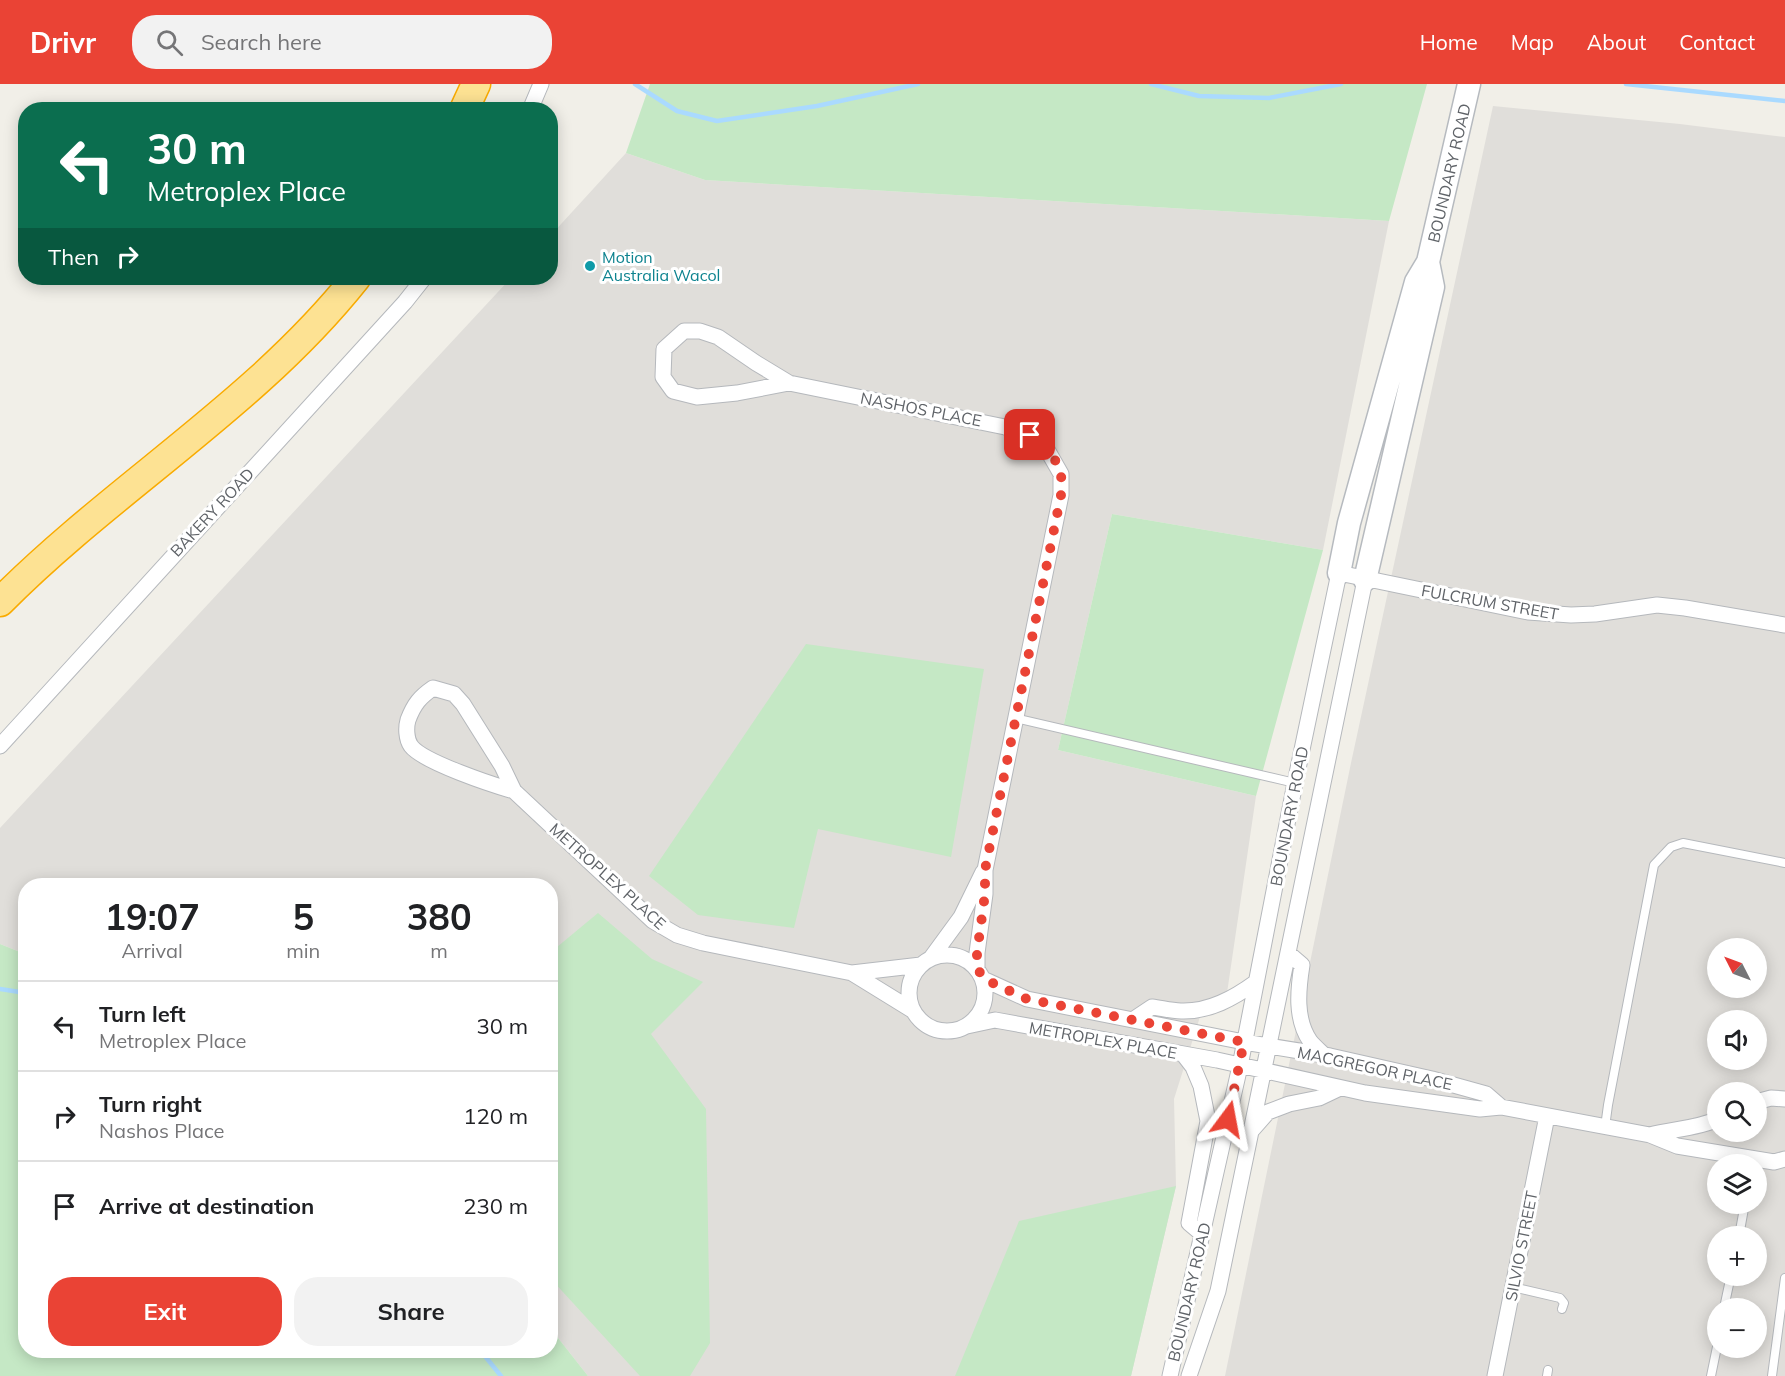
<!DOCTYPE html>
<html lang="en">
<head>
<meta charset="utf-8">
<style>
	body { margin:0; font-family:Mulish,sans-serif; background:#f2f2f2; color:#202124; height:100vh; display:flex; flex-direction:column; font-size:22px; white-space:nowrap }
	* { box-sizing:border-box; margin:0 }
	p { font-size:20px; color:#757577 }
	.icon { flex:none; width:33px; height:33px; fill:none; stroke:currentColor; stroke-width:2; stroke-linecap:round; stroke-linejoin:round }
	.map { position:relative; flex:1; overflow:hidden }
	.panel { position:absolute; left:18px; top:794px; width:540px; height:480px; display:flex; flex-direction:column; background:#fff; border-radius:24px; box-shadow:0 3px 15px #0003 }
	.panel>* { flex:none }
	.guide { position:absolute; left:18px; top:18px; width:540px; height:183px; border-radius:24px; box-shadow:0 3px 15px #0003; background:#0b6e4f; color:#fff; overflow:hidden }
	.needle { width:39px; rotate:312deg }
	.controls { position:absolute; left:1707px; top:854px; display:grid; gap:12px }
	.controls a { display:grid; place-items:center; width:60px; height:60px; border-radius:50%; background:#fff; box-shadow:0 3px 15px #0003; font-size:30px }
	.pin { position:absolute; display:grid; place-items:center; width:51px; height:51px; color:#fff; margin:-26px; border-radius:12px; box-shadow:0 3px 9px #0006 }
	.me { position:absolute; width:66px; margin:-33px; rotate:13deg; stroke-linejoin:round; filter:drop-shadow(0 0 4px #0008) }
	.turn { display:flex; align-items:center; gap:21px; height:126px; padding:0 30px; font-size:27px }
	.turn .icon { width:78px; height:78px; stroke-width:2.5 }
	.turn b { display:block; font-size:42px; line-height:51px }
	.then { display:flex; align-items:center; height:57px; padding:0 30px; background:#0003; gap:12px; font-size:22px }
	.eta { display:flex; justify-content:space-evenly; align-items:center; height:102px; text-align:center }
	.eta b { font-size:36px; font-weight:700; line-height:42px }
	.cta { display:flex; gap:12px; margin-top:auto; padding:12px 30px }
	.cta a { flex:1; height:69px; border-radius:24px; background:#ea4335; color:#fff; font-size:24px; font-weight:700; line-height:69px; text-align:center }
	.cta a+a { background:#f2f2f2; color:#202124 }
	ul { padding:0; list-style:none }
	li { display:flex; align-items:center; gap:18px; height:90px; padding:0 30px; border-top:2px solid #e0e0e0 }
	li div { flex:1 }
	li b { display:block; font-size:22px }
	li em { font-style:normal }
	header { display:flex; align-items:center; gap:36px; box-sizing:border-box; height:84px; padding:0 30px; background:#ea4335; color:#fff }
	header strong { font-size:28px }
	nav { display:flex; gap:33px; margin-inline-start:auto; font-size:21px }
	.search { width:420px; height:54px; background:#f2f2f2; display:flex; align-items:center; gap:15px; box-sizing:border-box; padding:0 21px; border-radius:24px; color:#757577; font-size:22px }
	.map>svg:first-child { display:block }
	.industrial { fill:#e0deda; fill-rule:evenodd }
	.green { fill:#c5e8c5 }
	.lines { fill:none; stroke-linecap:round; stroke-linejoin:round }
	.stream { stroke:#aadaff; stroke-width:4.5 }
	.lane-casing { stroke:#b5b8bc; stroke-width:10 }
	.street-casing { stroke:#b5b8bc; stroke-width:17 }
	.secondary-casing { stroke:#b6babf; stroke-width:25 }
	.highway-casing { stroke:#f9ab00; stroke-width:31 }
	.lane { stroke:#fff; stroke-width:8 }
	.street { stroke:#fff; stroke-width:15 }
	.secondary { stroke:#fff; stroke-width:22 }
	.highway { stroke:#fde293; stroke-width:28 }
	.route { stroke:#ea4335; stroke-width:10; stroke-dasharray:0 18 }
	.culture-dot { fill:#0f9aa8; stroke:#fff; stroke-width:2 }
	.labels { text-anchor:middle; stroke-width:6; stroke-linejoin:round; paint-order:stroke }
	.street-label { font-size:16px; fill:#5f6368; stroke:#fff }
	.culture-label { font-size:16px; fill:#0d838f; stroke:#fff; text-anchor:start }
</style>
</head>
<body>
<header>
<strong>Drivr</strong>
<div class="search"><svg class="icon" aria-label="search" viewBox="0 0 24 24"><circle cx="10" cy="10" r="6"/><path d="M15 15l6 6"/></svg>Search here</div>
<nav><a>Home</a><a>Map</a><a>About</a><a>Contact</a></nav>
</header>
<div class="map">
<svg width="1785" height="1292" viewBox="0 0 1785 1292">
	<rect width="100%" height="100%" fill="#f1efe8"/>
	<path class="industrial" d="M1493 22 1680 40 1785 53V1292H1225L1351 679ZM1718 864H1756V903H1718ZM1718 936H1756V975H1718ZM1718 1008H1756V1047H1718ZM1718 1080H1756V1119H1718ZM1718 1152H1756V1191H1718ZM1718 1224H1756V1263H1718Z
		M626 69 705 96 1389 137 1323 466 1112 430 1058 666 1256 712 1227 909 1205 917 1174 1015 1176 1102 1131 1292H588L551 1245 550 801H26L25 870 0 860V744L511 194H550L551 151Z"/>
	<path class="green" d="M650 0H1427L1389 137 705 96 626 69Z
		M1112 430 1323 466 1256 712 1058 666Z
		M806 560 984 585 951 773 818 745 794 844 698 831 649 792Z
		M598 829 652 875 703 898 651 950 706 1025 710 1259 690 1292H640L551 1195V868Z
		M0 860 25 870 26 1266H550L551 1245 588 1292H0Z
		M1176 1102 1131 1292H955L1019 1137Z"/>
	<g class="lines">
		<path class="stream" d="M635 0 677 27 717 37 817 22 918 0
			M1151 0 1199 12 1269 14 1341 0
			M1626 0 1785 17
			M0 905 26 909
			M480 1266 501 1292"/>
		<g class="lane-casing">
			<path id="lane" d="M1015 634 1295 699
				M1605 1043 1608 1021 1654 781 1671 763 1683 759 1785 779
				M1739 1152 1745 1119
				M1513 1203 1560 1214 1564 1219 1562 1225
				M1724 1224 1731 1191
				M1547 1292 1548 1286
				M1711 1292 1718 1258
				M1772 1292 1785 1194"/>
		</g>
		<g class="street-casing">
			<path id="street" d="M530 26 541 0
				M789 299 737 309 697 313 673 307 663 293 664 265 684 247H700L718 253 756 279 789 299 1005 343 1030 351 1045 362 1061 390V411L985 786V810L977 869V884
				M0 662 405 218 424 194
				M514 707C493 701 423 678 411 662 406 655 406 643 408 636 414 620 420 613 433 604L454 610 463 620 502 682 514 707 653 837 677 851 703 859 852 889 921 881
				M1288 869 1302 881C1298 906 1295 935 1310 957 1314 962 1320 967 1324 971
				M909 909a38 38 0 1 1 76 0a38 38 0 1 1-76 0Z
				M931 874 961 833 983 788
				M852 889 912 926
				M983 895 1027 915 1244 958 1330 972 1432 995 1486 1010 1501 1023
				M1134 935 1152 923C1161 924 1171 927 1181 927 1209 928 1234 914 1256 898
				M967 942 995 936 1217 976 1365 1009 1480 1025 1501 1023 1650 1051 1677 1062 1774 1078 1785 1075
				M1183 970 1193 983 1201 1002 1208 1037 1189 1139 1202 1150
				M1756 1018 1771 1014 1785 1015
				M1253 1045 1268 1028 1289 1020 1319 1014 1340 1004
				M1650 1051C1672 1045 1696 1045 1718 1035
				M1170 1292 1240 982 1295 699 1339 489 1528 528 1571 531 1595 530 1657 521 1685 524 1785 541
				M1189 1292 1218 1207 1365 496
				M1495 1292 1547 1032"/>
		</g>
		<g class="secondary-casing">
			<path id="secondary" d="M1339 489 1349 439 1416 198 1428 178 1469 0
				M1365 496 1433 203 1428 178"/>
		</g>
		<g class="highway-casing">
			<path id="highway" d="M464 26 476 0
				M0 518C113 404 256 320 356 194"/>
		</g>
		<use href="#lane" class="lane"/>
		<use href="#street" class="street"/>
		<use href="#secondary" class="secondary"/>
		<use href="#highway" class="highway"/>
	</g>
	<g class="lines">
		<path class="route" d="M1030 351C1043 361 1059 375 1061 392 1062 398 1061 405 1061 411L985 786V810L977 869V884L984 895 1027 915 1244 958 1228 1035"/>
	</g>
	<circle class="culture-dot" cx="590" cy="182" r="6"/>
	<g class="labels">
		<g class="street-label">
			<text transform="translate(1449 89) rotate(-77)" y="6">BOUNDARY ROAD</text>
			<text transform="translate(921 325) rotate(11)" y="6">NASHOS PLACE</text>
			<text transform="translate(212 428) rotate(-47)" y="6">BAKERY ROAD</text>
			<text transform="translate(1490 518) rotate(10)" y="6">FULCRUM STREET</text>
			<text transform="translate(1289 732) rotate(-79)" y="6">BOUNDARY ROAD</text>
			<text transform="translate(608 792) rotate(42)" y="6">METROPLEX PLACE</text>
			<text transform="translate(1103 956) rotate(10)" y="6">METROPLEX PLACE</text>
			<text transform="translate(1375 984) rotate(12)" y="6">MACGREGOR PLACE</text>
			<text transform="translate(1521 1162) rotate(-79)" y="6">SILVIO STREET</text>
			<text transform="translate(1189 1208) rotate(-77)" y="6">BOUNDARY ROAD</text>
		</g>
		<g class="culture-label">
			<text x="602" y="179">Motion<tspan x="602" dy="18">Australia Wacol</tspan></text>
		</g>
	</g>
</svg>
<div class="controls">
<a><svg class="needle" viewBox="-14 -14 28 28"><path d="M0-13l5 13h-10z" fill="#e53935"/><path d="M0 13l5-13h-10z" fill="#757577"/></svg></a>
<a><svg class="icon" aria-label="sound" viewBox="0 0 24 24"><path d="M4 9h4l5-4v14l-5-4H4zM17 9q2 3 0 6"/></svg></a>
<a><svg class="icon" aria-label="search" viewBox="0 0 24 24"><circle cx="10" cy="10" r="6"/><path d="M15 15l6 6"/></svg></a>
<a><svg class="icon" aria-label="layers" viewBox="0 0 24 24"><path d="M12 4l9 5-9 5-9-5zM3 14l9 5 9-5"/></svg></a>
<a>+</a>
<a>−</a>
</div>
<div class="pin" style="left:1030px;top:351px;background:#d93025"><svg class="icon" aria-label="arrive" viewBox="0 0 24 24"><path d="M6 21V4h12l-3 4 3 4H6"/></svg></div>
<svg class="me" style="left:1228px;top:1035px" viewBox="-20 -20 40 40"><path d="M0-17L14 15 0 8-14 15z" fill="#ea4335" stroke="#fff" stroke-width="4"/></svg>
<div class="guide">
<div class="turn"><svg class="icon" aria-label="left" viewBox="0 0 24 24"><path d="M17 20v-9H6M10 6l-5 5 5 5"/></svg><div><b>30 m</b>Metroplex Place</div></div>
<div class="then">Then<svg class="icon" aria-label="right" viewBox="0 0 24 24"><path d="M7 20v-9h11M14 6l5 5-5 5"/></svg></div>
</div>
<section class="panel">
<div class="eta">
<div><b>19:07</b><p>Arrival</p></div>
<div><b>5</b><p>min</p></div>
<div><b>380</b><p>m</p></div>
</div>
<ul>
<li><svg class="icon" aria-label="left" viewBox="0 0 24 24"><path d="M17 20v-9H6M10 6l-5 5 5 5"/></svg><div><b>Turn left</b><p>Metroplex Place</p></div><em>30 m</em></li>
<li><svg class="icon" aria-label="right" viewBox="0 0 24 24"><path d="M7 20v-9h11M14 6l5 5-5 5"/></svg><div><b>Turn right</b><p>Nashos Place</p></div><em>120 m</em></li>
<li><svg class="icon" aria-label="arrive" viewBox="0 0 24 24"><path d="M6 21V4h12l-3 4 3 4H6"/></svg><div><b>Arrive at destination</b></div><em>230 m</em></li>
</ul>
<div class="cta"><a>Exit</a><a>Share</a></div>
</section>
</div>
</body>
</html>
